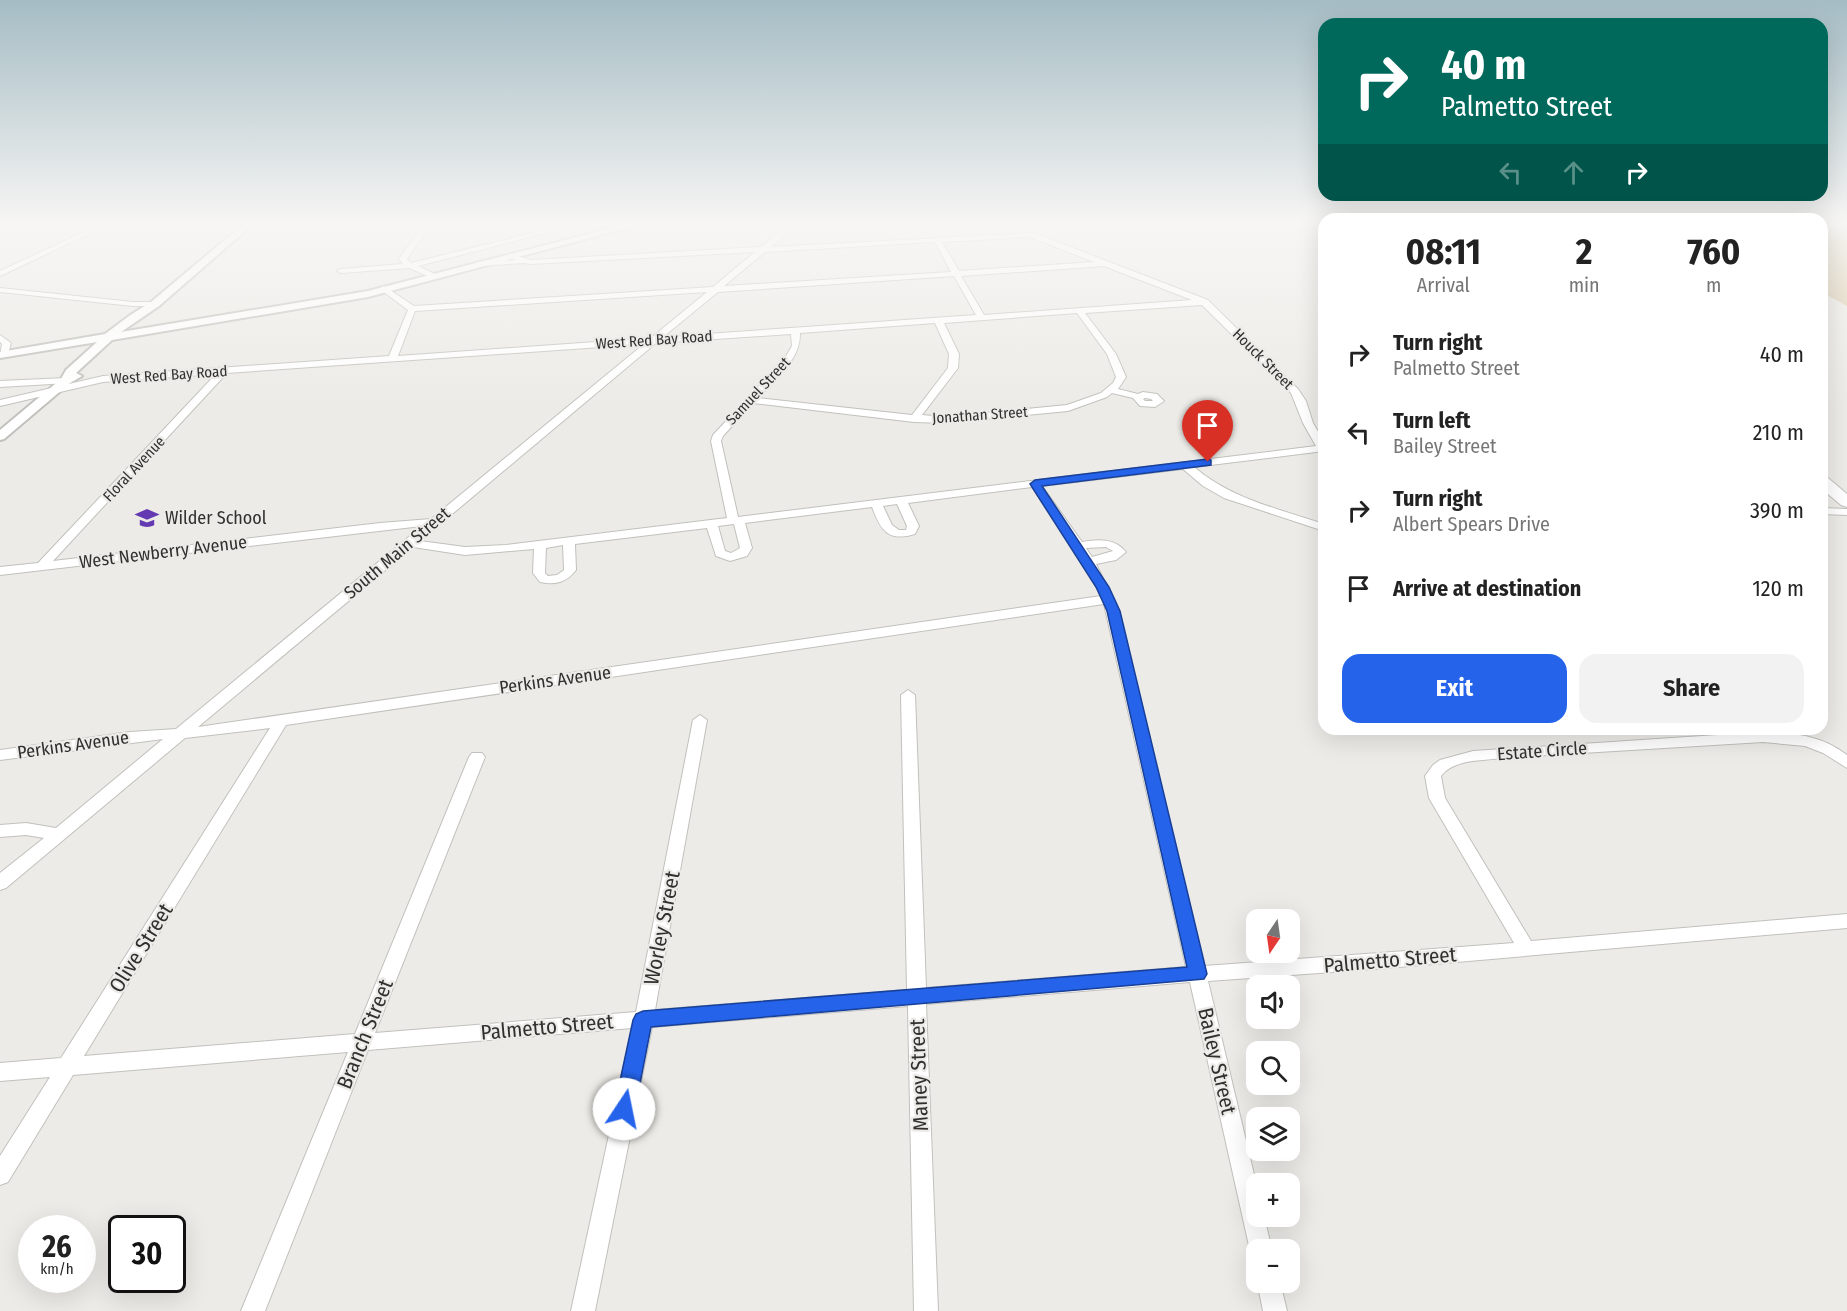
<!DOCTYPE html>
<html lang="en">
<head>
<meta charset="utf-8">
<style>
	body { margin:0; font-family:"Fira Sans Condensed",sans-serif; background:#f2f2f2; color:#222; height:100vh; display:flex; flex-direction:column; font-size:22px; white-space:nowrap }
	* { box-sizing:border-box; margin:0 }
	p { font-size:20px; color:#767676 }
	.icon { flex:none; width:33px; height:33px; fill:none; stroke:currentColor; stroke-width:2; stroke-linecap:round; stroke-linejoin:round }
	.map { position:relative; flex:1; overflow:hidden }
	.sheet { position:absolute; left:1318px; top:213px; width:510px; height:522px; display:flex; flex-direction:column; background:#fff; border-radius:18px; box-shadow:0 6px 24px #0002 }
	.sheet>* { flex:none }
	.top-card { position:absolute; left:1318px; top:18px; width:510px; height:183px; border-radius:18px; box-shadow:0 6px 24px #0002; background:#00695c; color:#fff; overflow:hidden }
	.needle { width:39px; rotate:193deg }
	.buttons { position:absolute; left:1246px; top:909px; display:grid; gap:12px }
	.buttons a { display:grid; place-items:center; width:54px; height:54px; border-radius:12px; background:#fff; box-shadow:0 6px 24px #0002; font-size:30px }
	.speed { position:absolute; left:18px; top:1215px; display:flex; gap:12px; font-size:30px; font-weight:700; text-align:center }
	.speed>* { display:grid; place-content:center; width:78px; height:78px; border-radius:50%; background:#fff; box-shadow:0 6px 24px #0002; line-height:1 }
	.speed small { font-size:15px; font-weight:400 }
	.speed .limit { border:3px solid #111; border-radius:9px; background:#fff; color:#111 }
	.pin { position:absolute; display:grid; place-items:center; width:51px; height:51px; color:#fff; margin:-62px -26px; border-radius:50% 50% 50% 0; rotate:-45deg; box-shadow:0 0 6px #0007 }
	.pin .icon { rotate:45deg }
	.me { position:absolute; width:66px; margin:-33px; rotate:11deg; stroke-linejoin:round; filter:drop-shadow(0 0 4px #0008) }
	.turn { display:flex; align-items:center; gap:21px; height:126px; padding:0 24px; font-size:27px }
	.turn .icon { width:78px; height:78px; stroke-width:2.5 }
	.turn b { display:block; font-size:42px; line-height:51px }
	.lanes { display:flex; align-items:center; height:57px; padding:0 24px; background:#0003; justify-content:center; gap:30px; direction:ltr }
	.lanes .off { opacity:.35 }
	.eta { display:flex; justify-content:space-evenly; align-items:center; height:102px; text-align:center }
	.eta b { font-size:36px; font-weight:700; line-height:42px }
	.cta { display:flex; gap:12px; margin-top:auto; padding:12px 24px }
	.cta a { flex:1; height:69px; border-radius:18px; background:#2563eb; color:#fff; font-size:24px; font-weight:700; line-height:69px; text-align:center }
	.cta a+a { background:#f2f2f2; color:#222 }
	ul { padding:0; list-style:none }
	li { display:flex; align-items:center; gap:18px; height:78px; padding:0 24px }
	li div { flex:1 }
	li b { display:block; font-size:22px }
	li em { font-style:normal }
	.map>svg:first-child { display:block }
	.green { fill:#d8c7a2 }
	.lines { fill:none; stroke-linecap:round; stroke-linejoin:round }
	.minor-casing { stroke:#c1c0bc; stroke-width:2 }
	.major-casing { stroke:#c1c0bc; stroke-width:4 }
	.highway-casing { stroke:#c1c0bc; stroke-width:2 }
	.minor { fill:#fff; fill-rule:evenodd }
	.major { fill:#fff; fill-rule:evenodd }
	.highway { fill:#fff; fill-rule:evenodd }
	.route { fill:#2563eb; stroke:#184099; stroke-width:1.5 }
	.labels { text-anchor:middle; stroke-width:4.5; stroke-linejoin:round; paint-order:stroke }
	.far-street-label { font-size:15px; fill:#31302f; stroke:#edebe7 }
	.poi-label { font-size:18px; fill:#31302f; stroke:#edebe7; text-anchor:start }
	.street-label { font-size:18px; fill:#31302f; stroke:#edebe7 }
	.near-street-label { font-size:21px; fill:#31302f; stroke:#edebe7 }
</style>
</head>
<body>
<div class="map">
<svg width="1847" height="1311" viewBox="0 0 1847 1311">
	<rect width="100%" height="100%" fill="#edebe7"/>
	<path class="green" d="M1823 224H1847V306L1823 293Z"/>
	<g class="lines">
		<g class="minor-casing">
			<path id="minor" d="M101 224H110L0 276V271Z
				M266 224H287L244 231 240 229Z
				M424 224H431L407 259 411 263 568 224H580L418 266 435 274 436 276 432 278 409 268 341 273 337 271 341 269 403 264 399 259Z
				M789 224H797L771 247 1034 233 1208 300 1298 389 1306 401 1313 423 1324 442V451L1194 467C1231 499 1279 509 1324 524V531L1224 498 1203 486 1183 469 1042 486 1082 542C1098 539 1115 538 1126 552L1116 560 1096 564 1119 611 1204 966 1514 943 1429 798 1425 776 1433 765 1440 760 1473 751 1763 732C1793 732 1823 736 1847 755V768L1823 753 1805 746 1763 742 1501 758C1481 761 1454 759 1441 776L1445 798 1531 941 1847 914V928L1376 969 1208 981 1257 1187V1216H1264L1272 1250H1257V1260L1253 1258 1250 1250 1190 982 926 1004 938 1311H914L908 1006 652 1027 595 1311H571L632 1028 368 1050 265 1311H241L348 1052 73 1075 8 1182 0 1185V1156L50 1077 0 1081V1063L61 1058 270 728 185 738 6 888 0 890V873L44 838 26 835 0 837V825L26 823 56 828 163 739 0 760V750L130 732 176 729 422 526 0 575V567L38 563 216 374 103 382 0 406V400L103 376 389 356 408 310 381 290 380 288 384 286 414 306 713 287 755 252 531 264 524 263 478 266 474 264 478 262 516 260 506 256 510 254 531 260 761 247ZM1030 237 1094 262 959 271 942 242ZM935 242 951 272 724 286 765 252ZM1104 266 1192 300 984 315 961 276ZM954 276 976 315 663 337 718 292ZM707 292 651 338 398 356 415 311ZM1202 305 1291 393 1303 423 1316 446 738 517 721 441 723 436 753 403 914 422 945 423 1068 411 1107 397 1112 393 1133 398 1140 406 1155 407 1164 401 1157 394 1143 392 1138 394 1118 389 1126 377 1116 354 1085 313ZM1077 313 1107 354 1116 377 1113 383 1101 393 1067 405 945 417 922 415 958 368 959 354 944 323ZM935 323 949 354 948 368 912 415 758 398C775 379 801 360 800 333ZM791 334 792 346 785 358 713 435 711 441 727 518 506 545 465 547 420 541 656 343ZM644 344 431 519 380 523 53 561 227 373ZM1145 398 1151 399 1153 401H1145L1143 399ZM1032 487 1082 561 1101 596 198 727 413 547 465 555 534 549 533 573 540 582C555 585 566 583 576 570L575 544 707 528 716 556 730 561 747 556 752 548 745 523 872 507C881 531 888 542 915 534L919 526 908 503ZM897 504 907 526 906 530H899L892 525 883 506ZM734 524 740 548 731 553 725 551 718 526ZM563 545 564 570 557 575 548 576 545 573 546 548ZM1106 547 1113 551 1092 557 1086 548ZM1104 604 1186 967 926 988 915 695 908 690 901 695 907 990 655 1010 707 720 700 715 693 720 636 1012 375 1033 485 757 482 753H472L469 757 355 1034 84 1056 286 725Z
				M0 288 133 302H155L159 304 155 306H133L0 292Z
				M0 335 11 343 8 354 3 357 0 356 2 344 0 342Z
				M66 378 69 379V383L0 387V381Z
				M1822 508 1847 509V515L1822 514Z
				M1257 1281 1280 1282 1287 1311H1263Z"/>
		</g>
		<g class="major-casing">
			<path id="major" d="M244 224H253L159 306 121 332 368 291 627 224H642L368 297 112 340 76 373 82 376 70 383 4 439 0 440V430L61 379 66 370 97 342 0 358V352L105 334 129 316 151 302Z"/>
		</g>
		<g class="highway-casing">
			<path id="highway" d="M1822 476 1828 478 1847 494V507L1841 505 1822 489Z"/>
		</g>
		<use href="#minor" class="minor"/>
		<use href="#major" class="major"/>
		<use href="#highway" class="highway"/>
	</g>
	<linearGradient id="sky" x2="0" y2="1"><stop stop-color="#a5bcc4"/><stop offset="0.55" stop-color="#f7f6f4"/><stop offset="1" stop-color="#f7f6f4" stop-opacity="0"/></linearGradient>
	<rect width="1847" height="408" fill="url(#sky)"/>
	<path class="route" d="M1208 459 1211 460V465L1042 486 1109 587 1120 611 1207 974 1204 979 651 1027 635 1109 632 1116 624 1119 617 1116 614 1109 633 1020 636 1014 643 1011 1187 967 1107 611 1096 587 1030 484 1035 480Z"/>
	<defs>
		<g id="school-bare" transform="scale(1.8)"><path d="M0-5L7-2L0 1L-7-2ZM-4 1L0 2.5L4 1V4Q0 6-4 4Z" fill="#643ab2" stroke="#edebe7" stroke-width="2.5" paint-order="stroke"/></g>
	</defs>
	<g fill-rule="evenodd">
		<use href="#school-bare" x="147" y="518"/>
	</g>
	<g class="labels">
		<g class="far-street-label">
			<text transform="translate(654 340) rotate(-4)" y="5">West Red Bay Road</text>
			<text transform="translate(1263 359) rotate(45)" y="5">Houck Street</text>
			<text transform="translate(169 375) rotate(-4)" y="5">West Red Bay Road</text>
			<text transform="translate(758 391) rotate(-47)" y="5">Samuel Street</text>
			<text transform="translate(980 415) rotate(-4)" y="5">Jonathan Street</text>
			<text transform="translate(134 469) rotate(-47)" y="5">Floral Avenue</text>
		</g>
		<g class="poi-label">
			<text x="165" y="524">Wilder School</text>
		</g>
		<g class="street-label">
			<text transform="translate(163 552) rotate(-7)" y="6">West Newberry Avenue</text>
			<text transform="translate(397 553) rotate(-40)" y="6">South Main Street</text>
			<text transform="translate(555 680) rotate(-8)" y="6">Perkins Avenue</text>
			<text transform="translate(73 745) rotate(-8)" y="6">Perkins Avenue</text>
			<text transform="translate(1542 751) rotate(-4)" y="6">Estate Circle</text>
		</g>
		<g class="near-street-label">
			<text transform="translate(662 928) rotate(-79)" y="7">Worley Street</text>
			<text transform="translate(141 948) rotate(-58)" y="7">Olive Street</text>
			<text transform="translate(1390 960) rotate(-5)" y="7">Palmetto Street</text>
			<text transform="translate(547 1027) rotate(-5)" y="7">Palmetto Street</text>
			<text transform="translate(365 1034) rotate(-68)" y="7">Branch Street</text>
			<text transform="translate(1217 1061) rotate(77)" y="7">Bailey Street</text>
			<text transform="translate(919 1075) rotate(-92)" y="7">Maney Street</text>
		</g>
	</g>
</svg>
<div class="buttons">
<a><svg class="needle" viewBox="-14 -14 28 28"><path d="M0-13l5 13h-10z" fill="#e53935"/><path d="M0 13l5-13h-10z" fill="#767676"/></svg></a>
<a><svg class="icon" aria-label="sound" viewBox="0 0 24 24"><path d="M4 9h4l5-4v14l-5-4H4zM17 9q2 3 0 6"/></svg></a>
<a><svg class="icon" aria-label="search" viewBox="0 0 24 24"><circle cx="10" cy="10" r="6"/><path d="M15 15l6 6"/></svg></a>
<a><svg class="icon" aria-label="layers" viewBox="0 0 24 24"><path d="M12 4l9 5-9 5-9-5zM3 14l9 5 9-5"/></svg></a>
<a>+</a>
<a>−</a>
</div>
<div class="speed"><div>26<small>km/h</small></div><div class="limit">30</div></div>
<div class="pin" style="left:1208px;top:462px;background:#d93025"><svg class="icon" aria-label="arrive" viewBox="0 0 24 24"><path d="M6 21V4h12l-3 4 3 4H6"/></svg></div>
<svg class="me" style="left:624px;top:1109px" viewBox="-20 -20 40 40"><circle r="19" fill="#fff"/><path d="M0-13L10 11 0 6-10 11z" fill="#2563eb"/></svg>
<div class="top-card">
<div class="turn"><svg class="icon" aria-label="right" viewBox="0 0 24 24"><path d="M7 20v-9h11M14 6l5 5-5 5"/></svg><div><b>40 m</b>Palmetto Street</div></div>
<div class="lanes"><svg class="icon off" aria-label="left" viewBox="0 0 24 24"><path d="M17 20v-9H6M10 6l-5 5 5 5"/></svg><svg class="icon off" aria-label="ahead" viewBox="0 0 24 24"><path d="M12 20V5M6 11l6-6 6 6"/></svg><svg class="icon" aria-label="right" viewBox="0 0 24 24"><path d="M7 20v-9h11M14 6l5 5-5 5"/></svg></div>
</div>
<section class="sheet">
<div class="eta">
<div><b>08:11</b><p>Arrival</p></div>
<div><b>2</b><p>min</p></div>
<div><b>760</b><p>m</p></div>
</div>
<ul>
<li><svg class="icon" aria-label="right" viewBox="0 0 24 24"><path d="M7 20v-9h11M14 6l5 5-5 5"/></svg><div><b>Turn right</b><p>Palmetto Street</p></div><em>40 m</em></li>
<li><svg class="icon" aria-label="left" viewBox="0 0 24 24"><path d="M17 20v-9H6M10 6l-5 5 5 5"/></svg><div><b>Turn left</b><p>Bailey Street</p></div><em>210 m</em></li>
<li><svg class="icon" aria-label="right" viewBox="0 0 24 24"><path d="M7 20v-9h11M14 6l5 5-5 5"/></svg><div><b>Turn right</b><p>Albert Spears Drive</p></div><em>390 m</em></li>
<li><svg class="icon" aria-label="arrive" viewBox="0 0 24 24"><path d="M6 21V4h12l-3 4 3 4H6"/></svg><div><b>Arrive at destination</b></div><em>120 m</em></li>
</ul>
<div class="cta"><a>Exit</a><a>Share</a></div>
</section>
</div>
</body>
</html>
